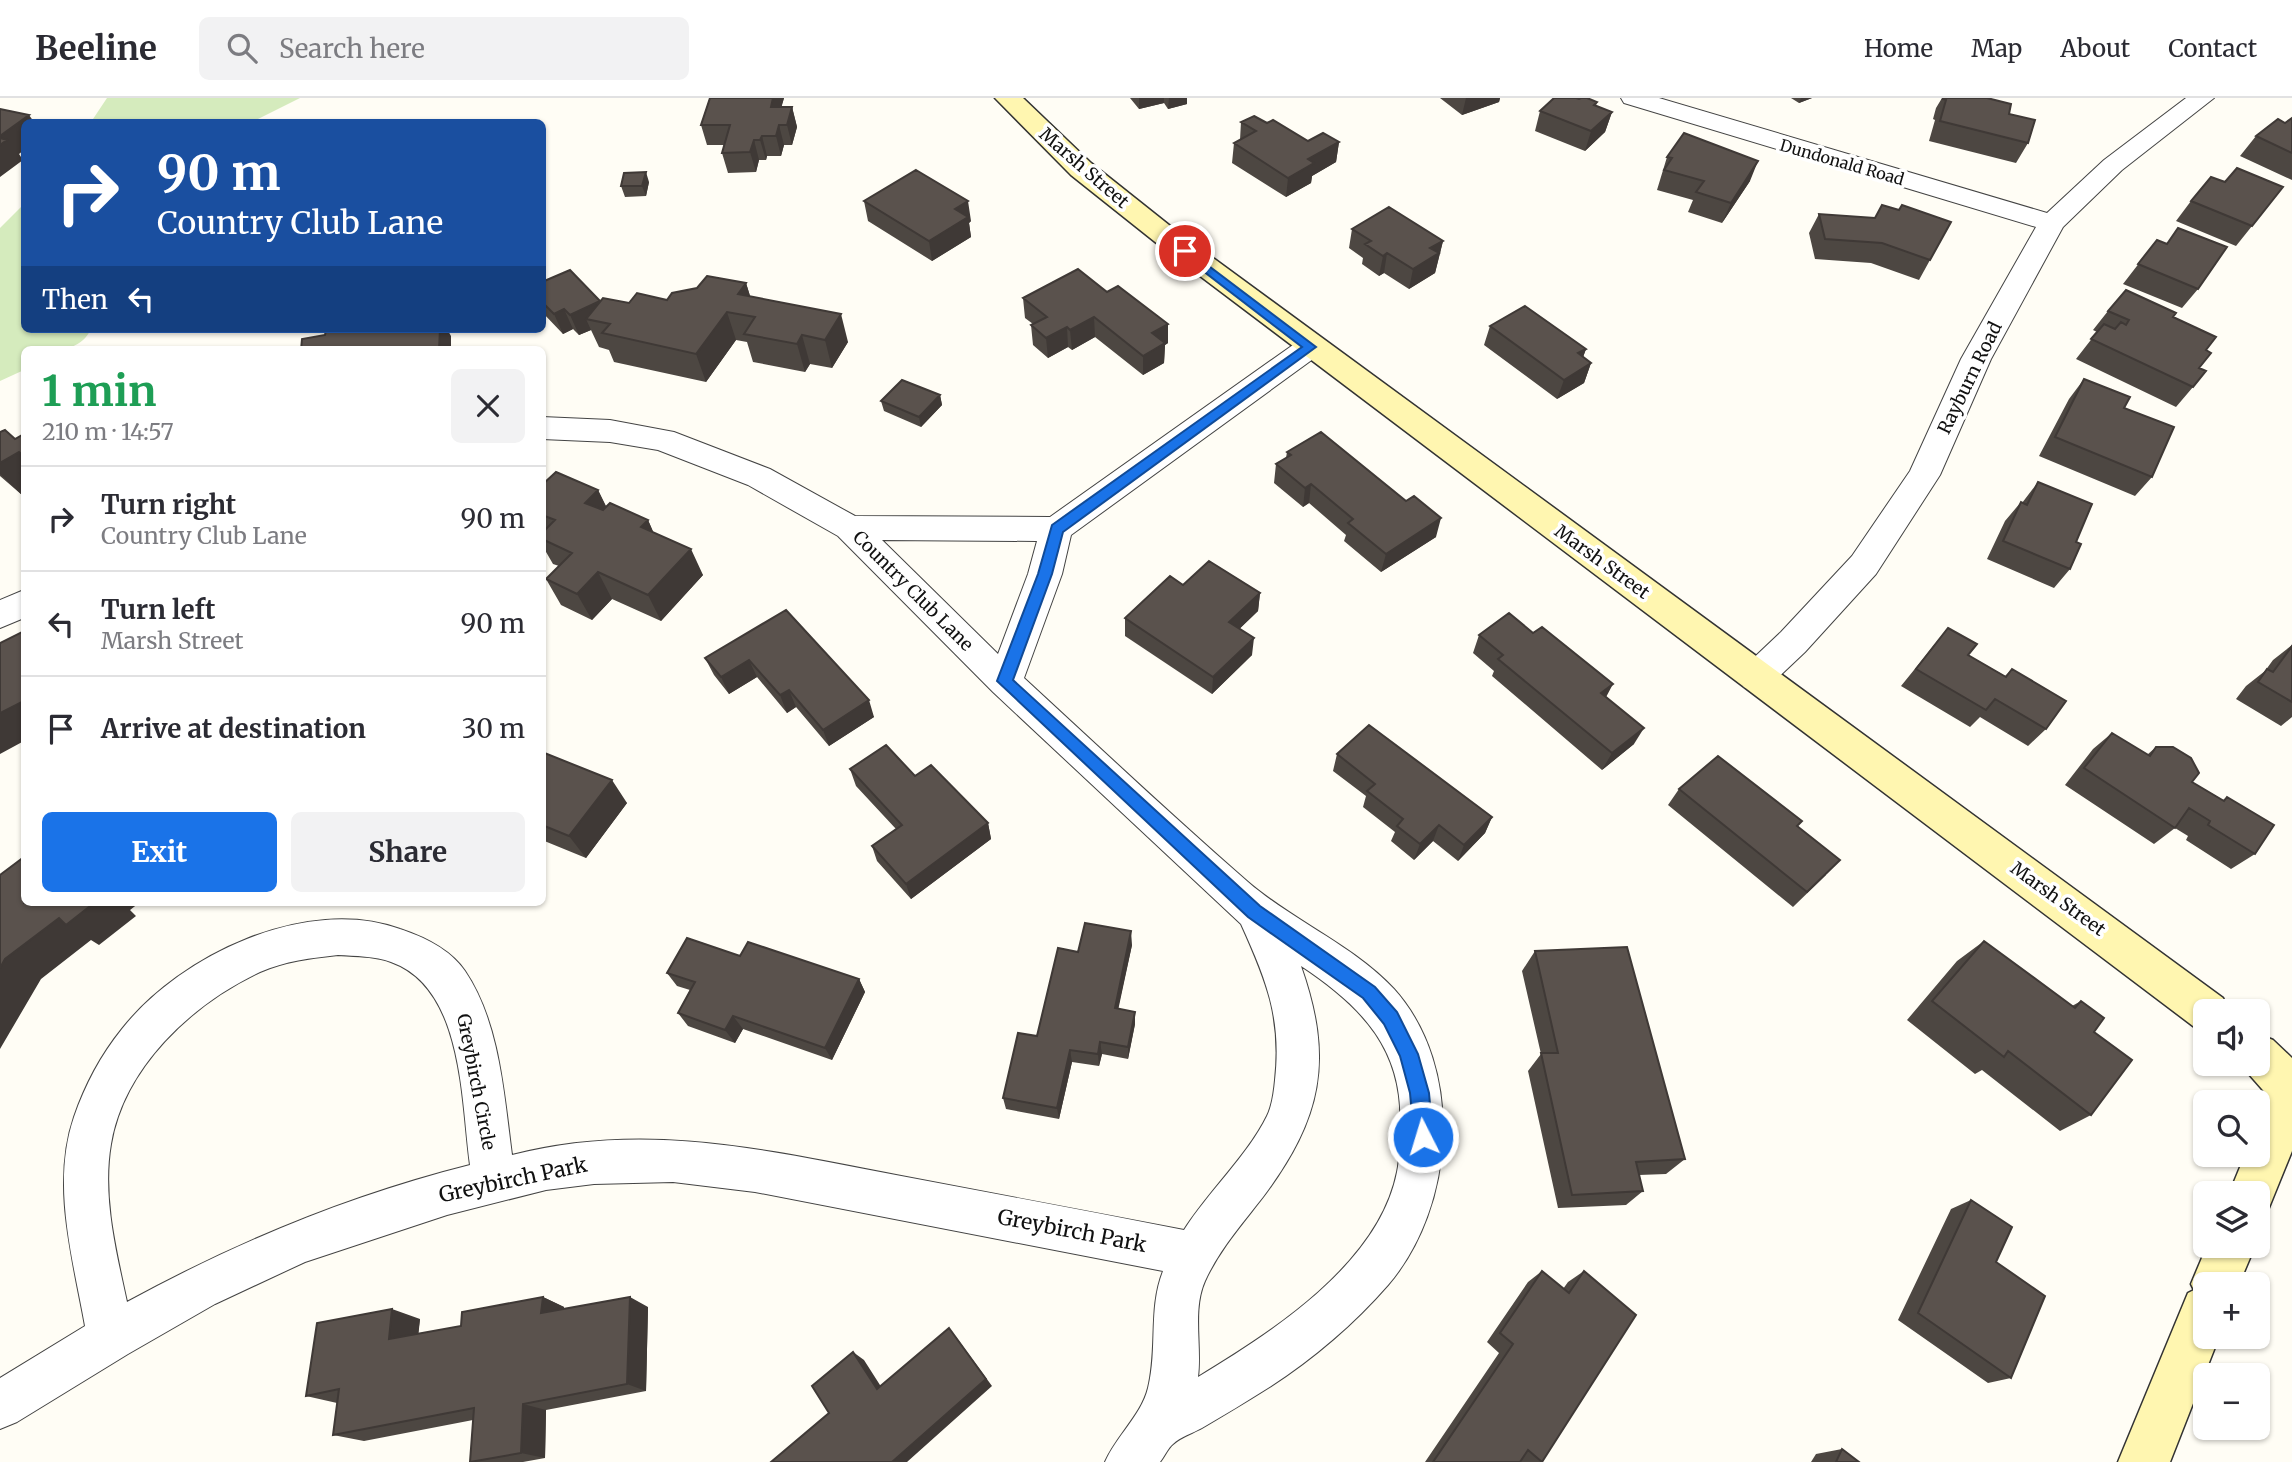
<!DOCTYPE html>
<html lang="en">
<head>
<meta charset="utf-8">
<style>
	body { margin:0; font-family:Merriweather,serif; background:#f2f2f3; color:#2b2b33; height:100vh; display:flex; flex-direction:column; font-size:26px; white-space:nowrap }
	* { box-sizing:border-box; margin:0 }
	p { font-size:23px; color:#7c7c81 }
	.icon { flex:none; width:38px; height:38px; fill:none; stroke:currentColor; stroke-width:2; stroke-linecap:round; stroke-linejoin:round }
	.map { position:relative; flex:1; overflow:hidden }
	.sheet { position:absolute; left:21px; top:248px; width:525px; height:560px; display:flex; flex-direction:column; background:#fff; border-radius:10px; box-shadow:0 2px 5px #0004 }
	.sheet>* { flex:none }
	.guide { position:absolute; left:21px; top:21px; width:525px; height:214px; border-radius:10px; box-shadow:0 2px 5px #0004; background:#1a4fa0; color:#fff; overflow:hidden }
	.controls { position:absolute; left:2193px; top:901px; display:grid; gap:14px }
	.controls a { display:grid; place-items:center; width:77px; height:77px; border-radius:10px; background:#fff; box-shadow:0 2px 5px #0004; font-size:35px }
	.pin { position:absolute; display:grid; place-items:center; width:60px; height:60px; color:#fff; margin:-30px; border:4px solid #fff; border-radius:50%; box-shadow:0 2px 7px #0007 }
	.me { position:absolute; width:77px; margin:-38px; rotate:355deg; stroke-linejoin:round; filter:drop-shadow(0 0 5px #0008) }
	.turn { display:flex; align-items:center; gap:24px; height:147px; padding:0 21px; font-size:32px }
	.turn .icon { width:91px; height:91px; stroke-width:2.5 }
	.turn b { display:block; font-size:49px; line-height:60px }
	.then { display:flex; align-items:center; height:66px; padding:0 21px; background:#0003; gap:14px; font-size:26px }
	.round { display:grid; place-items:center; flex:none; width:74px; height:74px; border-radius:10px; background:#f2f2f3 }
	.head { display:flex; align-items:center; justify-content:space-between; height:119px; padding:0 21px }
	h1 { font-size:42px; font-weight:700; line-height:52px; color:#1e9e55 }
	.primary-button { display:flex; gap:14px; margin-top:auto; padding:14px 21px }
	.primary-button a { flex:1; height:80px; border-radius:10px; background:#1a73e8; color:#fff; font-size:28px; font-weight:700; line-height:80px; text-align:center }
	.primary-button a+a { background:#f2f2f3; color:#2b2b33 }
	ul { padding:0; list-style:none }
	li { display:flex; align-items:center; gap:21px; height:105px; padding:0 21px; border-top:2px solid #e1e1e2 }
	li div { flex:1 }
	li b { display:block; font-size:26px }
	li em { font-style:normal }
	header { display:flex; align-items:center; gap:42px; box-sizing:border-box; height:98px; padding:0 35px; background:#fff; border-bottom:2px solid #e1e1e2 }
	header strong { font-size:33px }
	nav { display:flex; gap:38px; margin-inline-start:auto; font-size:24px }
	.search { width:490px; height:63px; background:#f2f2f3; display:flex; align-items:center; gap:18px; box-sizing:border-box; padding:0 24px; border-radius:10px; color:#7c7c81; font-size:26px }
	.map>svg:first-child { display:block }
	.green { fill:#d5ebbd }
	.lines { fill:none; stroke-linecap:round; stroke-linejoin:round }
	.street-casing { stroke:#444; stroke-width:2 }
	.secondary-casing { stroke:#333; stroke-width:3 }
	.street { fill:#fff; fill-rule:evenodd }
	.secondary { fill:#fff6b0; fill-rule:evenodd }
	.wall { fill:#4d4742 }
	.shaded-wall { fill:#3f3936 }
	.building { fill:#5a524d; stroke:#3f3936; stroke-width:2 }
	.route { fill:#1a73e8; stroke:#114b97; stroke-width:2 }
	.labels { text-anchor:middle; stroke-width:7; stroke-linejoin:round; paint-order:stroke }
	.far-street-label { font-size:16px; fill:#111; stroke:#fff }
	.street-label { font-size:18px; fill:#111; stroke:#fff }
	.near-street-label { font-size:21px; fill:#111; stroke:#fff }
</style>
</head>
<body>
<header>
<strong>Beeline</strong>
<div class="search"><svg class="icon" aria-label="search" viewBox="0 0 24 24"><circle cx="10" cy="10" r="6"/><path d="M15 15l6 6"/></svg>Search here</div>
<nav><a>Home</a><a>Map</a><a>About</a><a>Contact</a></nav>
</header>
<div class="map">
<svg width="2292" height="1364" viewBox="0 0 2292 1364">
	<rect width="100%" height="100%" fill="#fffdf5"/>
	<path class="green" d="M107 0H300L252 24H91Z
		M24 106V231H91C79 257 48 252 24 252V272L0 283V130Z"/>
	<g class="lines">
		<g class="street-casing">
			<path id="street" d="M1621 0H1659L2047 115 2104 62 2186 0H2214L2122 72 2063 129 1991 261 1940 377 1876 476 1805 554 1768 589 1756 593 1744 589 1739 579 1744 569 1781 534 1852 458 1910 373 1961 261 2036 129 1624 5Z
				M1310 239 1320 242 1324 249 1320 256 1071 437 1062 476 1024 580C1098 648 1172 718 1248 784 1293 823 1353 847 1394 891 1465 970 1455 1109 1388 1187 1353 1227 1313 1261 1268 1290 1246 1304 1224 1317 1202 1330 1193 1335 1180 1339 1173 1346 1168 1350 1164 1359 1160 1364H1105C1116 1338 1141 1318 1148 1290 1158 1250 1148 1211 1163 1173L755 1094 673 1084 594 1086 546 1092 447 1117 305 1164 215 1206 128 1256 17 1324 0 1331V1280L85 1228C73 1161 51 1086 74 1019 85 987 101 957 122 931 180 857 307 797 400 831 424 839 450 851 465 873 500 925 504 997 512 1057 645 1023 765 1052 896 1077 992 1095 1088 1113 1184 1132 1208 1094 1248 1057 1267 1018 1272 1008 1274 993 1275 982 1282 920 1266 881 1241 826L993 594 838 438 748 387 658 352 610 344 542 341V319L610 322 674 334 770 371 855 418 1050 419 1300 242ZM882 442 1037 443 1028 476 998 556ZM338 857C355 858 375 858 391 864 464 890 461 1003 470 1067 350 1097 235 1145 127 1204 116 1153 102 1098 111 1046 124 969 192 906 260 874 285 863 311 860 338 857ZM1301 868C1363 909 1405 953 1400 1032 1399 1046 1400 1061 1397 1074 1379 1166 1272 1234 1198 1279 1202 1248 1192 1212 1205 1183 1219 1152 1242 1126 1263 1099 1322 1020 1334 962 1301 868Z
				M24 492V520L0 530V502Z"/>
		</g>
		<g class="secondary-casing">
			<path id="secondary" d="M995 0H1023L1091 65 1179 135 2223 900 2229 914H2205V933L2193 928 1159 147 1071 77Z
				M2258 936 2273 942 2292 960V1053L2268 1112 2258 1117V1096H2229L2245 1057H2258V1027L2269 999 2240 966H2258Z
				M2207 1148H2255L2239 1186H2205V1239H2219L2170 1364H2118L2188 1195 2194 1192 2191 1186Z"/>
		</g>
		<use href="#street" class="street"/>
		<use href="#secondary" class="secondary"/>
	</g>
	<path class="wall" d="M710 0H784L781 9H792L797 29 792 47H784L781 58H767L766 62H759L756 74 728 75 722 55 724 47H707L701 27Z
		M1130 0H1187V6L1168 11 1164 5 1139 11Z
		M1440 0H1500L1499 4 1462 17Z
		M1791 0H1812L1799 5Z
		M1942 0H1987L2028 45 2016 65 1929 43 1935 22 1933 21 1936 10Z
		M1579 1 1597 4 1596 8 1612 14 1605 34 1585 53 1535 33 1540 13Z
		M2292 20V82L2240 58 2256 38 2285 25Z
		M1241 24 1267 25 1308 43 1339 44 1336 64 1312 78 1311 85 1286 99 1232 65 1234 45 1240 42Z
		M1667 59 1750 83 1722 125 1688 114 1693 102 1657 92Z
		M649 84 646 98 625 99 621 88Z
		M864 103 971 123 969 125 971 139 932 163 868 123Z
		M2191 103 2252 128 2236 148 2176 123Z
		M1899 112 1930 162 1919 182 1871 165 1815 161 1809 135 1819 116 1875 120Z
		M1352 131 1443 143 1435 175 1409 191 1384 175 1379 178 1362 166 1363 160 1349 150Z
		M2157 142 2198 191 2182 210 2123 186Z
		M542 184 600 204 629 205 667 202 746 185 750 198 848 244 832 270 810 266 805 274 753 264 747 244 736 242 706 284 614 264 609 252 599 249 591 232 579 237 573 231 563 236 542 214Z
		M1107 194 1168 226V245L1165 247 1164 265 1143 277 1095 239 1072 252 1068 249 1048 260 1033 247 1031 227 1033 226 1025 220 1023 200Z
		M2108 213 2173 219 2206 252 2193 289 2176 309 2076 261 2097 234 2093 232Z
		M1490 228 1586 251 1583 259 1591 265 1584 285 1557 301 1484 247Z
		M2084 281 2124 310 2152 379 2135 398 2039 358 2069 301Z
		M940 297 942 307 921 329 884 313 881 303Z
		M0 334 15 341 24 336V395L22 397 0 378Z
		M1287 354 1436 439 1381 474 1344 443 1346 437 1309 405 1303 409 1274 385 1276 366 1286 360Z
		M2038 384 2076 444 2070 471 2054 490 1987 461 2005 423 2021 404 2022 405Z
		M542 387 598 392 606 409 648 422 653 434 703 477 661 523 612 501 592 522 561 507 546 481 559 468 553 466 542 447Z
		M1183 487 1260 495 1258 513 1239 531 1252 557 1212 596 1125 538V520Z
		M786 512 874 619 829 648 796 609 787 615 757 579 729 596 714 577 705 560Z
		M1948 530 1968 557 2005 578 2012 571 2046 631 2028 648 1980 619 1970 629 1901 588Z
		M1479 537 1606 599 1634 646 1602 672 1492 578 1494 573 1473 555Z
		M2292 547V619L2281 628 2236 601 2246 588 2265 573 2273 562Z
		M2112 635 2147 657 2156 649 2192 684 2223 702 2227 699 2255 756 2231 771 2186 742 2188 738 2175 730 2154 746 2065 687 2093 651Z
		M542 654 627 705 586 760 542 742Z
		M1337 656 1492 719 1485 735 1458 763 1433 743 1414 762 1391 743 1395 734 1363 709 1366 698 1333 673Z
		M850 671 915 678 988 725 991 741 911 801 877 763 872 748 896 731 856 688Z
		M1679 691 1798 728 1826 777 1793 809 1668 707Z
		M1984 843 2072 908 2081 903 2094 934 2091 1017 2060 1033 1982 972 1975 976 1907 922 1957 863Z
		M1132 847 1118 910 1135 926 1128 961 1102 956 1099 968 1072 964 1059 1021 1006 1011 1003 1000 1037 938 1078 854Z
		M1535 853 1685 1061 1666 1076 1639 1077 1643 1093 1626 1107 1558 1110 1528 973 1541 956 1522 873Z
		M740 858 859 881 865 894 832 962 743 931 735 945 688 928 678 915 690 892 677 888 667 875Z
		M1971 1102 1996 1164 2011 1280 1988 1285 1898 1222 1951 1111Z
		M1542 1173 1563 1191 1568 1184 1584 1173 1542 1364H1425L1499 1255 1487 1244 1528 1184Z
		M543 1199 564 1209V1211L648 1209 646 1293 546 1312 545 1360 523 1364H470L473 1322 364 1343 333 1337 337 1305 306 1298 420 1221 418 1236 461 1228Z
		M1842 1351 1859 1364H1811L1816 1356Z"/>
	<path class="shaded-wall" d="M773 0H784L776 29 771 9Z
		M1139 0H1164V5L1139 11Z
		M1169 0H1187V6L1168 11Z
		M1466 0H1500L1499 4 1462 17Z
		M1801 0H1812L1799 5Z
		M792 9 797 29 792 47 787 27Z
		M1612 14 1605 34 1585 53 1591 33Z
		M29 17 34 24H24V52L19 56 23 62 0 79V38Z
		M779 27 784 47 781 58 776 38Z
		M762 38 767 58 766 62 760 42Z
		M754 42 759 62 756 74 750 54Z
		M1339 44 1336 64 1312 78 1311 85 1286 99 1288 80 1308 61Z
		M1758 63 1750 83 1722 125 1731 105Z
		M646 74 649 84 646 98 642 88Z
		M968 103 971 123 969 125 971 139 932 163 929 143 955 111Z
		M1443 143 1435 175 1409 191 1413 171 1430 150Z
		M1387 155 1384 175 1379 178 1383 158Z
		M746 185 755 214 738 196Z
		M600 203 586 221 591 232 579 237 570 217Z
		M564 211 573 231 563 236 554 216Z
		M727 214 736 242 706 284 696 256Z
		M841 216 848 244 832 270 825 242Z
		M1094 219 1095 239 1072 252 1070 232Z
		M1168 226V245L1165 247 1164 265 1143 277V258L1152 235Z
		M1067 229 1068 249 1048 260 1046 240Z
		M440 231H447L451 238V252H439Z
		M802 237 810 266 805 274 797 246Z
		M1586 251 1579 270 1578 255Z
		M1591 265 1584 285 1557 301 1564 282Z
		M940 297 942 307 921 329 919 319Z
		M19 354 24 360V395L22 397 0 376V365Z
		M1311 386 1309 405 1303 409 1305 390Z
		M598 392 612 420 585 405Z
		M1441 420 1436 439 1381 474 1386 456Z
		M648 422 660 449 641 429Z
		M691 451 703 477 661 523 648 497Z
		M598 474 612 501 592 522 577 496Z
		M1260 495 1258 513 1228 542 1229 524Z
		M1254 540 1252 557 1212 596 1213 579Z
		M749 562 757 579 729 596 721 579Z
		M1613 586 1604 603 1601 595Z
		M789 592 796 609 787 615 780 597Z
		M869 602 874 619 829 648 823 632Z
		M24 603V643L0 656V615Z
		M1644 630 1634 646 1602 672 1612 655Z
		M612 682 627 705 586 760 569 738Z
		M1492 719 1485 735 1458 763 1464 747Z
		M988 725 991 741 911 801 906 786Z
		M1439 727 1433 743 1414 762 1420 746Z
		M94 805H139L130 812 136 818 99 847 91 842 41 881 0 951V870L5 861 59 820Z
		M1131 833 1132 847 1116 922 1115 910Z
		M859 881 865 894 832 962 825 950Z
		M1135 914V926L1128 961V949Z
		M733 918 743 931 735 945 725 932Z
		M1100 944 1102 956 1099 968 1098 956Z
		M1070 952 1072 964 1059 1021 1057 1010Z
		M543 1199 564 1209 563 1225 541 1215Z
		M630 1199 648 1209 646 1293 627 1286Z
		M392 1211 420 1221 417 1250 389 1241Z
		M956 1239 992 1288 907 1364H892Z
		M853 1254 864 1262 887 1298 877 1291Z
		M523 1306 546 1312 545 1360 521 1355Z"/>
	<path class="building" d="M710 0H773L771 9H792L787 27H779L776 38H762L760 42H754L750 54 722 55 730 27H701Z
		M1554 0H1576L1579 1 1581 0H1587L1597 4 1594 7 1612 14 1591 33 1540 13Z
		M1944 0H1987L2011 6 2009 16 2035 22 2028 45 1940 23 1946 2 1943 1Z
		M0 11 29 17 0 38Z
		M1254 18 1267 25 1273 22 1308 43 1323 35 1339 44 1308 61 1314 65 1288 80 1234 45 1256 33 1241 24Z
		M2292 20V55L2256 38 2278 21 2285 25Z
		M1684 35 1758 63 1731 105 1696 94 1704 83 1664 72 1672 60 1667 59Z
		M0 40 7 42 0 47Z
		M2237 70 2283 89 2252 128 2191 103 2211 79 2225 84Z
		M916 72 968 103 955 111 968 119 929 143 864 103Z
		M646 74 642 88H621L624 75Z
		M1882 107 1899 112 1902 107 1951 124 1930 162 1882 145 1825 141 1819 116 1875 120Z
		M1389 109 1443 143 1430 150 1439 155 1413 171 1387 155 1383 158 1365 146 1371 143 1352 131Z
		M2178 130 2227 149 2198 191 2138 166 2157 142 2167 146Z
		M1078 171 1107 194 1118 188 1168 226 1152 235 1165 245 1143 258 1094 219 1070 232 1067 229 1046 240 1031 227 1047 219 1023 200Z
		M570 172 600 203 570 217 564 211 554 216 542 204V184Z
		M707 178 746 185 738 196 841 216 825 242 802 237 797 246 744 236 755 219 727 214 696 256 602 235 610 226 586 221 603 200 629 205 637 195 667 202 672 195 697 190Z
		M2126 192 2176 215 2173 219 2216 239 2206 252 2211 255 2199 270 2206 273 2193 289 2091 241 2104 226 2115 231 2121 224 2126 227 2129 222 2108 213Z
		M1525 208 1586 251 1578 255 1591 265 1564 282 1490 228Z
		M329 231H440L439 252H301L302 241 325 237 326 232Z
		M2084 281 2130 299 2124 310 2174 329 2152 379 2055 339Z
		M902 282 940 297 919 319 881 303Z
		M5 332 15 341 24 336V359L19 354 0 365V334Z
		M1321 334 1406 403 1414 398 1441 420 1386 456 1348 425 1353 421 1311 386 1305 390 1276 366 1291 357 1287 354Z
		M24 372V379L20 375Z
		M556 374 598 392 585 405 603 412 610 405 648 422 641 429 691 451 648 497 598 474 577 496 546 481 572 455 542 441V435L555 422 542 417V387Z
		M2038 384 2092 406 2076 444 2081 446 2070 471 2003 443 2021 404 2027 407Z
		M1209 463 1260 495 1229 524 1254 540 1213 579 1125 520 1170 478 1183 487Z
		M786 512 869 602 823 632 789 592 780 597 749 562 721 579 705 560Z
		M1509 515 1533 535 1542 529 1613 586 1601 595 1644 630 1612 655 1498 561 1503 557 1479 537Z
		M1948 530 1977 546 1968 557 2006 579 2012 571 2066 603 2046 631 1995 601 1986 612 1916 571Z
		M24 533V603L0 615V545Z
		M2292 548V604L2258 584 2267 571 2273 574Z
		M1369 627 1492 719 1464 747 1439 727 1420 746 1397 728 1403 721 1367 693 1375 686 1337 656Z
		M2112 635 2150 658 2156 649H2173L2191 660 2199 675 2192 684 2224 703 2227 699 2274 727 2255 756 2208 727 2210 723 2189 710 2175 730 2084 670Z
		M886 647 915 678 931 667 988 725 906 786 872 748 902 727 850 671Z
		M542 654 612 682 569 738 542 727Z
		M1718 658 1802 723 1797 728 1840 762 1807 794 1679 691Z
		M24 759V805H94L66 827 59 820 5 861 0 870V777Z
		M1085 825 1131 833 1115 910 1135 914 1128 949 1100 944 1098 956 1070 952 1057 1010 1003 1000 1018 935 1037 938 1058 850 1078 854Z
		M687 840 740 858 748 844 859 881 825 950 733 918 725 932 678 915 695 884 667 875Z
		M1984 843 2075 910 2081 903 2104 920 2094 934 2132 962 2091 1017 2008 953 2004 959 1932 903Z
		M1627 849 1685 1061 1636 1064 1643 1093 1572 1097 1541 955H1558L1535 853Z
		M1971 1102 2012 1129 1996 1164 2045 1198 2011 1280 1918 1215Z
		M1542 1173 1569 1195 1584 1173 1636 1217 1542 1364 1528 1352 1520 1364H1433L1513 1246 1500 1235Z
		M543 1199 541 1215 630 1199 627 1286 523 1306 521 1355 470 1364 474 1310 333 1337 339 1291 306 1298 317 1225 392 1211 389 1241 461 1228 462 1214Z
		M949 1230 986 1281 892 1364H771L829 1315 812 1288 853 1254 877 1291Z
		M1842 1351 1859 1364H1836Z"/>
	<path class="route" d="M1185 150 1316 249 1063 434 1052 476 1013 582 1260 808 1375 889 1397 914 1418 956 1429 995 1433 1039 1430 1046 1423 1048 1417 1046 1414 1039 1410 995 1400 958 1384 926 1363 900 1248 819 997 583 1038 476 1052 427 1302 249 1181 156 1179 153Z"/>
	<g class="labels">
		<g class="far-street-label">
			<text transform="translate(1842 64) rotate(16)" y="6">Dundonald Road</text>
		</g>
		<g class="street-label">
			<text transform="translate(1084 70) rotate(41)" y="6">Marsh Street</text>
			<text transform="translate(1970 280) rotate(-64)" y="6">Rayburn Road</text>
			<text transform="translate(1602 464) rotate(36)" y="6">Marsh Street</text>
			<text transform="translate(913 493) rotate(45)" y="6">Country Club Lane</text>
			<text transform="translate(2058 801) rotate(36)" y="6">Marsh Street</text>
			<text transform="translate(476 984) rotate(79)" y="6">Greybirch Circle</text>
		</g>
		<g class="near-street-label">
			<text transform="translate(513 1082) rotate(-12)" y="7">Greybirch Park</text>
			<text transform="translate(1072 1133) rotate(11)" y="7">Greybirch Park</text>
		</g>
	</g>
</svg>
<div class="controls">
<a><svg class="icon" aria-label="sound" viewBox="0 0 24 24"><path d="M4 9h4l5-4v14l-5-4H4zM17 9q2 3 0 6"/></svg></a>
<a><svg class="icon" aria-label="search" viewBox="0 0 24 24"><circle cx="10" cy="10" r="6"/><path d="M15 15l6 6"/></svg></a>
<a><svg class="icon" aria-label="layers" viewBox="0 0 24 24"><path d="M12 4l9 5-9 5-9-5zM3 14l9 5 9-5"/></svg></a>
<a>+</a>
<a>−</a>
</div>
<div class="pin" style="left:1185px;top:153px;background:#d93025"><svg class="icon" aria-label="arrive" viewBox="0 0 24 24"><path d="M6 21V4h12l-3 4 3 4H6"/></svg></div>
<svg class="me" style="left:1423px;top:1039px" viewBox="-20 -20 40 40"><circle r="17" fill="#1a73e8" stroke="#fff" stroke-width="3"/><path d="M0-11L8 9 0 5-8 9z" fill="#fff"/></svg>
<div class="guide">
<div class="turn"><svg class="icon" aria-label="right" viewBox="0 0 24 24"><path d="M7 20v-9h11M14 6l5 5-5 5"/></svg><div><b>90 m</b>Country Club Lane</div></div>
<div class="then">Then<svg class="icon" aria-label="left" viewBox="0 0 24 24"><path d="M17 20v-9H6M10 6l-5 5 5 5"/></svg></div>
</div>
<section class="sheet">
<div class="head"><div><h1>1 min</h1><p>210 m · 14:57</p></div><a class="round"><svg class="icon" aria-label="close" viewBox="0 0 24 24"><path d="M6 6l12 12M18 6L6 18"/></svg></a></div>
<ul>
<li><svg class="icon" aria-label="right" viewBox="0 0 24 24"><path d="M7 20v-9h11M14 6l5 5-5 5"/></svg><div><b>Turn right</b><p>Country Club Lane</p></div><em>90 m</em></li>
<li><svg class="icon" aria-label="left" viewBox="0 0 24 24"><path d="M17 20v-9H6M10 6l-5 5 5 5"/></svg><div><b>Turn left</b><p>Marsh Street</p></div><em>90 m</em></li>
<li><svg class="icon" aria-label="arrive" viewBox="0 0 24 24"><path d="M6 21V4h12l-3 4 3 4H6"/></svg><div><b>Arrive at destination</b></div><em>30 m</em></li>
</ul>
<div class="primary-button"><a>Exit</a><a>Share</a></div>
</section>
</div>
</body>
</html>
